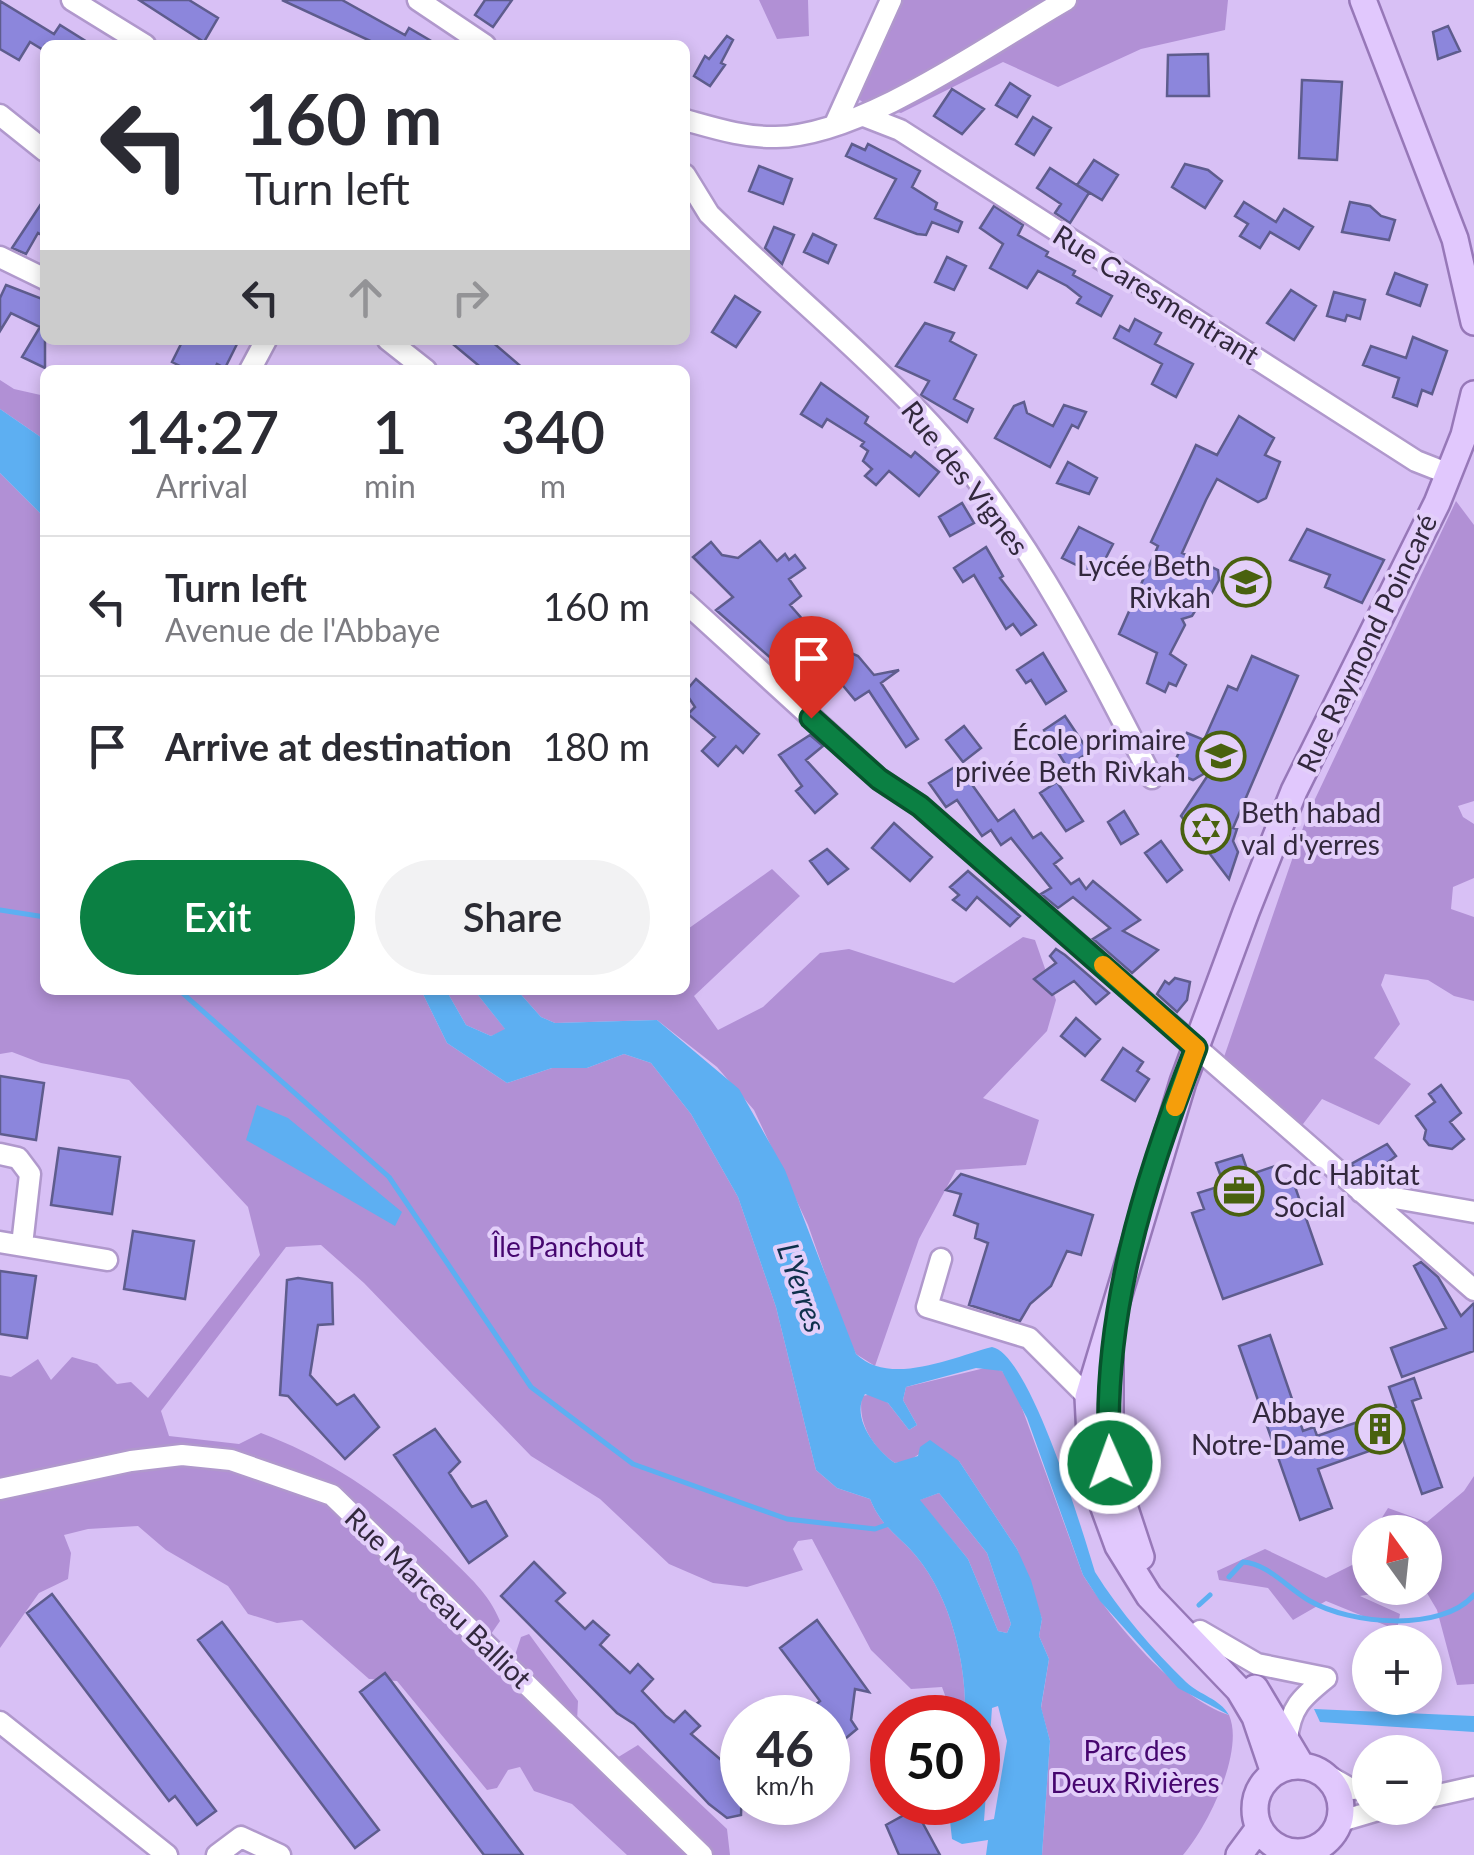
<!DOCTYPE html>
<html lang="en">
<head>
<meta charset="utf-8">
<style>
	body { margin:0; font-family:Lato,sans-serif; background:#f2f2f3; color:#2b2b33; height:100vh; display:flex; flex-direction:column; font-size:38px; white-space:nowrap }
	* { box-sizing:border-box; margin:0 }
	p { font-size:32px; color:#7c7c81 }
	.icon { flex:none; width:55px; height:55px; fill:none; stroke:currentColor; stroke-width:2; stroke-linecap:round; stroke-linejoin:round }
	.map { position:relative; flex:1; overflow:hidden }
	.drawer { position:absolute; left:40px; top:365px; width:650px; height:630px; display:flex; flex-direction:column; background:#fff; border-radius:15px; box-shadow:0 5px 15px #0003 }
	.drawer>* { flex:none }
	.hud { position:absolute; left:40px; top:40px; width:650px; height:305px; border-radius:15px; box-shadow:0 5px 15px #0003; background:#fff; color:#2b2b33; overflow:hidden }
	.needle { width:65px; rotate:345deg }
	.fabs { position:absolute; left:1352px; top:1515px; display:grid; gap:20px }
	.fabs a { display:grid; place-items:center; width:90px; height:90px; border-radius:50%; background:#fff; box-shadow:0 5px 15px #0003; font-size:50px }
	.speed { position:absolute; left:720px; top:1695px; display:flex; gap:20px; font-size:50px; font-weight:700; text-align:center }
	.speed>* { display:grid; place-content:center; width:130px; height:130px; border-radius:50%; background:#fff; box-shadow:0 5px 15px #0003; line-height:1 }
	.speed small { font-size:25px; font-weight:400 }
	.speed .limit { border:15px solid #d22; background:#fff; color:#111 }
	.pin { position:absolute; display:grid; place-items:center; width:85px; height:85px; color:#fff; margin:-102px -42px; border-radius:50% 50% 50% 0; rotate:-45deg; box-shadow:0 0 10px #0007 }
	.pin .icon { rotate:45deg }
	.me { position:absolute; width:110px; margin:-55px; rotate:358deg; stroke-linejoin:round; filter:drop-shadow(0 0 8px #0008) }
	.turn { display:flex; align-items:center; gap:35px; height:210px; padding:0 40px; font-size:45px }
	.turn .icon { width:130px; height:130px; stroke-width:2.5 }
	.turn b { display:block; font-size:70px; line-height:85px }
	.lanes { display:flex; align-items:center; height:95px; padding:0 40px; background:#0003; justify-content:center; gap:50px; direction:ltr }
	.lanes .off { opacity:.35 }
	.eta { display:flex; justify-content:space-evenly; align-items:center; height:170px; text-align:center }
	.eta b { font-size:60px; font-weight:600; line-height:70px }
	.primary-button { display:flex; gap:20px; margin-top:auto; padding:20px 40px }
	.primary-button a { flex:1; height:115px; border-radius:60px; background:#0b8043; color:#fff; font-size:40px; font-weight:600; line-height:115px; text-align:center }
	.primary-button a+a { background:#f2f2f3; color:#2b2b33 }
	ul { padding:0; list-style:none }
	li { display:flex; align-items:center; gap:30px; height:140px; padding:0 40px; border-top:2px solid #e1e1e2 }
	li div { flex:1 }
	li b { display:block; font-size:38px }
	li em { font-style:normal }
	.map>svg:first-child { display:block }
	.green { fill:#b190d5 }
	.water { fill:#5daff2; fill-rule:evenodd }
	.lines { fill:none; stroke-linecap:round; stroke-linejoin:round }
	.stream { stroke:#5daff2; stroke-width:5 }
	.building { fill:#8c86dc; stroke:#5e5c8d; stroke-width:2.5 }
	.minor-casing { stroke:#b098cc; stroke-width:25 }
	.major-casing { stroke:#9778b8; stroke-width:30 }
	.minor { stroke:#fff; stroke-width:20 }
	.major { stroke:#e1c8fd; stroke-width:25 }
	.route-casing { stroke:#07532c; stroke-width:25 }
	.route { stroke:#0b8043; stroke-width:18 }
	.slow { stroke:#f59e0b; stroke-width:18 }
	.labels { text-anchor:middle; stroke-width:8; stroke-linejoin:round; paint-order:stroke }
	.street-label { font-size:28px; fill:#32283d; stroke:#e3cffa }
	.poi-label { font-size:28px; fill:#32283d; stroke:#e3cffa; text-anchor:end }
	.park-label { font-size:28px; fill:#46066f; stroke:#e3cffa }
	.water-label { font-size:30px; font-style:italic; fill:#0f314c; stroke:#e3cffa }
</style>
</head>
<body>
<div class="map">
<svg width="1474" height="1855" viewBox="0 0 1474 1855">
	<rect width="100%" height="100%" fill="#d8c0f5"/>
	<path class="green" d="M759 0H808L809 36 777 39Z
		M896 0H1228L1225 30 1141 49 1058 87 1003 62 901 113 865 104 852 94Z
		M0 380 14 389 45 396V440L0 409Z
		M0 473 45 518V990H421L447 1043 507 1083 552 1068H587L624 1054 651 1063 691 1114 738 1197 776 1307 816 1470 837 1488 870 1499C880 1523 892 1531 909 1548 949 1589 967 1662 965 1717H953L942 1687 911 1689 871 1650 812 1539 798 1541 793 1549 803 1570 747 1587 713 1583 669 1564 600 1499 531 1456 364 1283 321 1245 286 1247 161 1411 169 1436 239 1444 261 1433C333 1460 391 1502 447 1555 469 1577 488 1592 500 1621L489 1637 512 1664 521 1637 529 1634 578 1701 576 1742 602 1767 638 1745 727 1829 730 1855H627L572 1804 534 1791 520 1767 508 1770 497 1788 487 1790 397 1681 369 1679 302 1620 277 1623 248 1614 228 1586 166 1550 138 1526 88 1529 64 1535 71 1553 68 1579 39 1593 0 1648V1375L11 1377 38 1359 51 1380 72 1357 97 1364 117 1384 131 1382 148 1398 260 1255 248 1207 129 1080 41 1063 12 1052 0 1054Z
		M1456 501 1474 525V801L1458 806 1463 817 1474 824V878L1453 887 1451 909 1474 917V1001L1454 996 1428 980 1385 974 1381 985 1400 1024 1374 1058 1411 1084 1379 1125 1322 1099 1300 1128 1224 1057 1307 816Z
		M772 869 800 896 694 996 718 1030 763 1007 820 953 849 949 954 983 1023 937 1035 940 1056 1000 1047 1031 983 1098 1039 1120 1026 1165 956 1170 919 1239 875 1366 856 1354 846 1334 808 1225 754 1110 717 1067 657 1020 555 1023 541 1017 517 990H685V931Z
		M446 990H474L506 1030 491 1036 466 1025Z
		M989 1367 1002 1371 1015 1389 1083 1575C1112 1621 1176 1698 1229 1715 1245 1751 1207 1828 1183 1855H1042L1050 1741 1041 1708 1049 1659 1039 1636 1042 1619 1017 1549 959 1461 922 1452 909 1461 895 1463C873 1448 857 1423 862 1396L873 1394 888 1403 909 1430 917 1425 903 1400 906 1387Z
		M1474 1476V1684L1457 1685 1437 1610 1424 1588 1425 1532H1373L1388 1508 1427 1522 1464 1491Z
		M939 1493 987 1553 1011 1624 1007 1633 998 1631 968 1559 919 1500Z
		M1370 1537V1588H1407L1360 1596 1400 1614 1397 1630 1326 1601 1293 1620 1268 1588 1219 1580 1217 1571 1265 1549 1326 1578 1354 1564Z"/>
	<path class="water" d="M0 409 45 440V518L0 473Z
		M421 990H446L466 1025 491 1036 505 1029 474 990H517L541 1017 555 1023 657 1020 739 1089 785 1170 856 1354C890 1387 953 1357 992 1347 1030 1354 1083 1533 1095 1572 1120 1612 1153 1650 1186 1682 1201 1696 1219 1698 1229 1715L1178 1688 1100 1601 1083 1575 1027 1418 1002 1371 976 1368 906 1387 903 1400 917 1425 909 1430 888 1403 865 1394C850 1417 876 1450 895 1463L918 1456 920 1447 930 1440 959 1461 1017 1549 1031 1580 1042 1619 1039 1636 1049 1659 1041 1707 1050 1741 1042 1855H986L988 1840 962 1844 952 1839 948 1803 978 1802V1718L965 1717C967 1662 949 1589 909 1548 892 1531 880 1523 870 1499L837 1488 816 1470 776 1307 738 1197 691 1114 651 1063 624 1054 587 1068H552L507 1083 447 1043ZM939 1493 987 1553 1011 1624 1007 1633 998 1631 968 1559 920 1500ZM998 1706 1007 1741 994 1819 984 1821 992 1708Z
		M257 1105 288 1118 402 1212 395 1226 246 1140Z
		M1314 1709 1474 1716V1732L1320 1722Z"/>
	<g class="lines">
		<path class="stream" d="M0 910 45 917
			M179 990 389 1177 531 1387 633 1464 787 1519 875 1529 889 1524
			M1229 1577 1243 1562C1269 1564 1287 1588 1310 1601 1350 1624 1441 1633 1474 1595
			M1199 1605 1210 1595"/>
	</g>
	<path class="building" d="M139 0H189L218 18 204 42Z
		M282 0H342L405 35 409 28 438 45H379Z
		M485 0H512L493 27 475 15Z
		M0 1 54 34 60 25 92 45H45V51L30 42 19 60 0 49Z
		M1448 26 1460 51 1438 59 1433 32Z
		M727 36 733 40 721 63 725 65 710 86 694 76 705 56 709 59Z
		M1208 54 1209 96H1167L1168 55Z
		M1302 80 1342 82 1337 160 1299 158Z
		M1010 83 1030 96 1017 117 996 105Z
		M952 89 984 109 962 134 934 116Z
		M1033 117 1051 128 1034 155 1016 144Z
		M852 144 865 150 868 144 920 171 912 187 937 203 935 209 962 222 958 232 932 222 926 235 917 234 875 218 896 179 846 156Z
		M1094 160 1118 175 1102 200 1077 185Z
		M1185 164 1208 170 1222 181 1205 208 1172 187Z
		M759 166 792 179 783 204 749 191Z
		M1050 168 1089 193 1070 223 1055 213 1061 204 1037 188Z
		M45 198V237L38 233 26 254 12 248Z
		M1244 202 1276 222 1284 209 1313 227 1299 249 1270 232 1260 248 1240 236 1248 224 1235 216Z
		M1350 202 1370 206 1381 216 1395 220 1389 240 1342 232Z
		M994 206 1023 225 1018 235 1048 252 1046 256 1075 271 1073 275 1112 296 1101 316 1077 303 1081 297 1067 286 1038 271 1027 288 990 268 1003 244 980 228Z
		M774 227 794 235 782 264 765 248Z
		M813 234 836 245 828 263 804 252Z
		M947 257 966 266 954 290 935 282Z
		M1395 273 1427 285 1420 306 1387 294Z
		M6 285 45 300V368L22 357 40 327 11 313 0 331V298Z
		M1291 290 1316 306 1294 340 1267 323Z
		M1334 292 1365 300 1360 319 1347 315 1345 321 1327 316Z
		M735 296 760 312 736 347 712 332Z
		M1135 319 1161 333 1155 344 1193 364 1176 397 1152 384 1162 364 1114 338 1120 326 1129 331Z
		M925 323 954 333 950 341 976 355 954 399 973 409 967 422 921 395 929 381 896 366Z
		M1413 337 1447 351 1432 394 1422 390 1417 406 1393 397 1399 378 1363 365 1371 346 1406 358Z
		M183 340H239L225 368 217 364 214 370H188L172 362Z
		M448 340H490L525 370H484Z
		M821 383 868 417 865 423 911 457 915 452 939 472 919 496 889 471 876 485 865 476 872 469 863 461 868 451 861 446 864 442 827 419 822 427 801 414Z
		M1024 402 1027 413 1053 426 1064 405 1086 412 1078 428 1072 425 1050 467 995 438 1014 406Z
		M1239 416 1274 438 1265 455 1280 462 1266 498 1258 502 1217 479 1206 500 1182 553 1218 570 1219 580 1208 600 1205 595 1192 616 1182 619 1185 625 1170 654 1186 665 1176 686 1169 683 1165 692 1147 683 1157 653 1119 634 1158 546 1151 542 1196 445 1217 455Z
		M1068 462 1097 478 1089 494 1057 483Z
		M962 503 974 523 950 536 939 517Z
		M1079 527 1113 544 1097 575 1062 558Z
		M1307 529 1384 560 1362 603 1325 587 1330 575 1290 560Z
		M760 541 777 561 785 554 789 560 795 555 805 568 789 579 801 596 790 605 810 628 790 646 806 661 789 674 716 610 733 597 693 557 711 542 722 555 738 558Z
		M986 547 1003 576 1000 578 1036 625 1021 635 1013 624 1006 629 974 575 963 582 954 568Z
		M842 650 847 656 851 653 858 656 874 675 899 670 881 683 918 739 906 747 869 691 855 700 825 664Z
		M1043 653 1066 691 1046 704 1031 680 1026 683 1017 670Z
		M1252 656 1298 676 1233 828 1237 829 1233 841 1238 852 1229 879 1181 816 1212 769 1193 780 1171 771 1187 733 1204 740 1228 686 1237 690Z
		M696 679 759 734 743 753 736 746 718 766 702 751 715 737 688 714 695 707 685 692Z
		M1065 716 1089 752 1067 767 1044 730Z
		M964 726 981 748 963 762 946 740Z
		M810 735 823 746 806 760 837 794 815 813 796 791 802 786 779 755Z
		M958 765 998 821 1014 810 1033 838 1041 833 1062 858 1054 864 1071 884 1079 879 1086 889 1093 881 1140 920 1123 931 1158 950 1132 973 1093 939 1110 928 1073 897 1058 908 1041 894 1051 888 1011 838 1001 845 991 830 982 836 957 800 946 807 929 783Z
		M1057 782 1083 821 1066 831 1040 793Z
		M1124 811 1138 834 1121 844 1108 822Z
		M894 823 932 857 910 881 872 848Z
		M1161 841 1182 870 1167 882 1145 853Z
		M827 849 848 869 828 884 810 861Z
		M968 871 1020 916 1010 926 977 897 966 910 953 900 959 895 950 887Z
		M1056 949 1065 955 1109 993 1096 1004 1074 981 1052 995 1034 979 1056 963 1050 956Z
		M1175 978 1190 982 1187 1000 1177 1012 1157 994 1165 981 1169 984Z
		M1076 1018 1100 1039 1085 1056 1061 1036Z
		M1123 1048 1143 1062 1137 1071 1149 1079 1135 1101 1102 1080Z
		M0 1076 44 1083 36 1140 0 1134Z
		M1441 1085 1461 1113 1450 1122 1464 1139 1452 1149 1429 1145 1424 1139 1426 1130 1416 1116 1435 1102 1429 1094Z
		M1387 1144 1396 1156 1367 1178 1351 1164Z
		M59 1148 120 1157 112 1214 51 1205Z
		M1242 1155 1249 1175 1275 1166 1280 1182 1292 1178 1322 1264 1223 1299 1192 1213 1204 1209 1198 1193 1224 1185 1216 1163Z
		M961 1174 1093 1215 1081 1255 1067 1251 1051 1286 1030 1304 1020 1321 969 1305 988 1243 975 1238 978 1224 954 1215 961 1194 946 1190Z
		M133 1231 194 1241 185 1299 124 1289Z
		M1421 1262 1438 1277 1461 1316 1474 1303V1351L1402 1377 1391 1348 1446 1328 1414 1266Z
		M0 1271 36 1276 27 1338 0 1334Z
		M298 1278 332 1283 333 1324 318 1325 310 1375 337 1405 354 1395 379 1427 345 1459 288 1396 280 1395 287 1280Z
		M1270 1335 1303 1431 1314 1427 1317 1436 1390 1411 1396 1407 1389 1387 1414 1378 1421 1398 1412 1401 1442 1487 1422 1494 1403 1439 1318 1469 1332 1508 1300 1520 1239 1346Z
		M435 1429 460 1462 449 1473 460 1490 472 1507 486 1501 507 1536 469 1563 394 1455Z
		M534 1562 565 1593 556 1601 585 1629 593 1621 609 1635 600 1645 630 1673 638 1664 653 1679 642 1691 666 1716 674 1722 685 1711 700 1726 691 1734 742 1778 741 1815 727 1818 709 1804 634 1724 617 1713 501 1596Z
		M52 1594 216 1811 197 1825 175 1796 169 1801 27 1613Z
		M817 1620 869 1692 855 1689 851 1720 857 1729 828 1753V1718H800L820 1701 780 1648Z
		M222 1622 379 1830 355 1848 198 1640Z
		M385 1673 523 1855H484L360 1692Z
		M915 1809 920 1818 940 1855H899L886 1825Z"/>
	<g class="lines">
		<g class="minor-casing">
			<path id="minor" d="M72 0 145 45
				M418 0 485 45
				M0 115 45 151
				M864 116 900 130 1416 461 1449 474
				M685 120C714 128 745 138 776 137 863 136 989 44 1066 0
				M835 124 891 0
				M685 175 709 214C778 282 853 343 920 413 1019 516 1087 651 1152 778
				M0 257 45 279
				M388 340 426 370
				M250 370 266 340
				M685 602 879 779 920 806 1474 1290
				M0 1154 18 1158 30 1174 22 1245
				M1361 1192 1474 1212
				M0 1242 107 1260
				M941 1259 927 1307 1029 1338 1088 1397
				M0 1489 131 1461 182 1455 231 1460 332 1495 702 1855
				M1200 1631 1257 1664 1326 1678
				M0 1722 167 1855
				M1287 1740C1290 1708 1301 1698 1326 1678
				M1325 1774 1351 1789 1370 1788
				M1425 1798 1474 1787
				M1341 1821 1385 1808
				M217 1855 241 1837 280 1855"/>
		</g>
		<g class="major-casing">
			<path id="major" d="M1363 0 1455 239 1474 322
				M1110 1358V1463L1141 1557
				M1255 1688 1301 1765
				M1255 1809a43 43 0 1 1 86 0a43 43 0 1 1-86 0Z
				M1274 1773 1255 1717 1239 1690 1149 1596 1118 1546 1092 1475 1088 1397 1183 1082 1246 912 1294 791 1437 503 1464 435 1474 394
				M1239 1855 1259 1828"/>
		</g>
		<use href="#minor" class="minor"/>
		<use href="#major" class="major"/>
	</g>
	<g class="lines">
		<g class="route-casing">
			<path id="route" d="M811 718 879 779 920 806 1196 1048C1144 1180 1100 1320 1110 1463"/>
		</g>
		<use href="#route" class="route"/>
		<path class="slow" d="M1103 965 1196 1048 1175 1107"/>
	</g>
	<defs>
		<g id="school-ring" transform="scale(2.5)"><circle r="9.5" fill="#e3cffa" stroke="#49610f" stroke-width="1.5"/><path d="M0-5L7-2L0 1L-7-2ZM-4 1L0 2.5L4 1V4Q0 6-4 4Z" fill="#49610f"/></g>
		<g id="synagogue-ring" transform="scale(2.5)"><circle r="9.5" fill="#e3cffa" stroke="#49610f" stroke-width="1.5"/><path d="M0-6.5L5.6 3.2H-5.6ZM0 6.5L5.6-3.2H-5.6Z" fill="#49610f"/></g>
		<g id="office-ring" transform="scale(2.5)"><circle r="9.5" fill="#e3cffa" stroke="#49610f" stroke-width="1.5"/><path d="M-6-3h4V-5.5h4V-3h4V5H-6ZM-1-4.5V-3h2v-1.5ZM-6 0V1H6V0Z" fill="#49610f"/></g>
		<g id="building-ring" transform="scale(2.5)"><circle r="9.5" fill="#e3cffa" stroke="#49610f" stroke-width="1.5"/><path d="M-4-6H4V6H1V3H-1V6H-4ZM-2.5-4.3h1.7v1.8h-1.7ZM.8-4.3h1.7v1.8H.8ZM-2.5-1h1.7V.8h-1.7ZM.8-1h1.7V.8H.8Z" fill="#49610f"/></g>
	</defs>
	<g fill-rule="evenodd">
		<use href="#school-ring" x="1246" y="582"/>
		<use href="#school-ring" x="1221" y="756"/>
		<use href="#synagogue-ring" x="1206" y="829"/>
		<use href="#office-ring" x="1239" y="1191"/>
		<use href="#building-ring" x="1380" y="1429"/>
	</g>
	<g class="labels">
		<g class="street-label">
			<text transform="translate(1156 295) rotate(32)" y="10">Rue Caresmentrant</text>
			<text transform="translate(965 478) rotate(52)" y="10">Rue des Vignes</text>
			<text transform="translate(1367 643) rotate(-64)" y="10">Rue Raymond Poincaré</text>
			<text transform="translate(438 1598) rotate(44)" y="10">Rue Marceau Balliot</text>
		</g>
		<g class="poi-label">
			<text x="1211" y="576">Lycée Beth<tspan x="1211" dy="32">Rivkah</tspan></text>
			<text x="1186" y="750">École primaire<tspan x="1186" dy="32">privée Beth Rivkah</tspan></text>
			<text x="1241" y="823" text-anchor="start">Beth habad<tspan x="1241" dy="32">val d'yerres</tspan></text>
			<text x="1274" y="1185" text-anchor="start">Cdc Habitat<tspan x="1274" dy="32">Social</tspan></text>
			<text x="1345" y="1423">Abbaye<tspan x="1345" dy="32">Notre-Dame</tspan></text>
		</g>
		<g class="park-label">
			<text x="568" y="1257">Île Panchout</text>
			<text x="1135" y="1761">Parc des<tspan x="1135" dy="32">Deux Rivières</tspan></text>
		</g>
		<g class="water-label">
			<text transform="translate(801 1288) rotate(71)" y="10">L'Yerres</text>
		</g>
	</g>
</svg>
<div class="fabs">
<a><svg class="needle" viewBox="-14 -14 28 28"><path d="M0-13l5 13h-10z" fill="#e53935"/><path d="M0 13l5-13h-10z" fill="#7c7c81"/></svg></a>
<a>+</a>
<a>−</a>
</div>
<div class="speed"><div>46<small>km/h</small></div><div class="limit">50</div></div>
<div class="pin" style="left:811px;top:718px;background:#d93025"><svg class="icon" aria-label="arrive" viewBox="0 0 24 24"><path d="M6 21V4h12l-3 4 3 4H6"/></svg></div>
<svg class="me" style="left:1110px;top:1463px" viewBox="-20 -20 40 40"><circle r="17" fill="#0b8043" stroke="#fff" stroke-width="3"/><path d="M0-11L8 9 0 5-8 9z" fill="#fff"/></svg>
<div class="hud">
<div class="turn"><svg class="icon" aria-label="left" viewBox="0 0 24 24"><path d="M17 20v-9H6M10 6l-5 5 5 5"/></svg><div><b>160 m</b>Turn left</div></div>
<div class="lanes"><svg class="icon" aria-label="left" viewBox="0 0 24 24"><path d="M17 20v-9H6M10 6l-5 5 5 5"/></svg><svg class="icon off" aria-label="ahead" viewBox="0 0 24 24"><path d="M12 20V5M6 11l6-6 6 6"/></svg><svg class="icon off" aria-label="right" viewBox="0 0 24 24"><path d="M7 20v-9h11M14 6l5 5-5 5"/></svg></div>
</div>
<section class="drawer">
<div class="eta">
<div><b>14:27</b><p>Arrival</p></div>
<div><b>1</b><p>min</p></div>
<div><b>340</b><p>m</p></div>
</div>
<ul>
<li><svg class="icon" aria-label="left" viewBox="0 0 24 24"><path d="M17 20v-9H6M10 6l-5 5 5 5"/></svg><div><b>Turn left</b><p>Avenue de l'Abbaye</p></div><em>160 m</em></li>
<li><svg class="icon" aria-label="arrive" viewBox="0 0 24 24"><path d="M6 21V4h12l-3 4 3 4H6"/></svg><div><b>Arrive at destination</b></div><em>180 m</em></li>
</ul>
<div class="primary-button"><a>Exit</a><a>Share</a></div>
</section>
</div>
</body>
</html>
